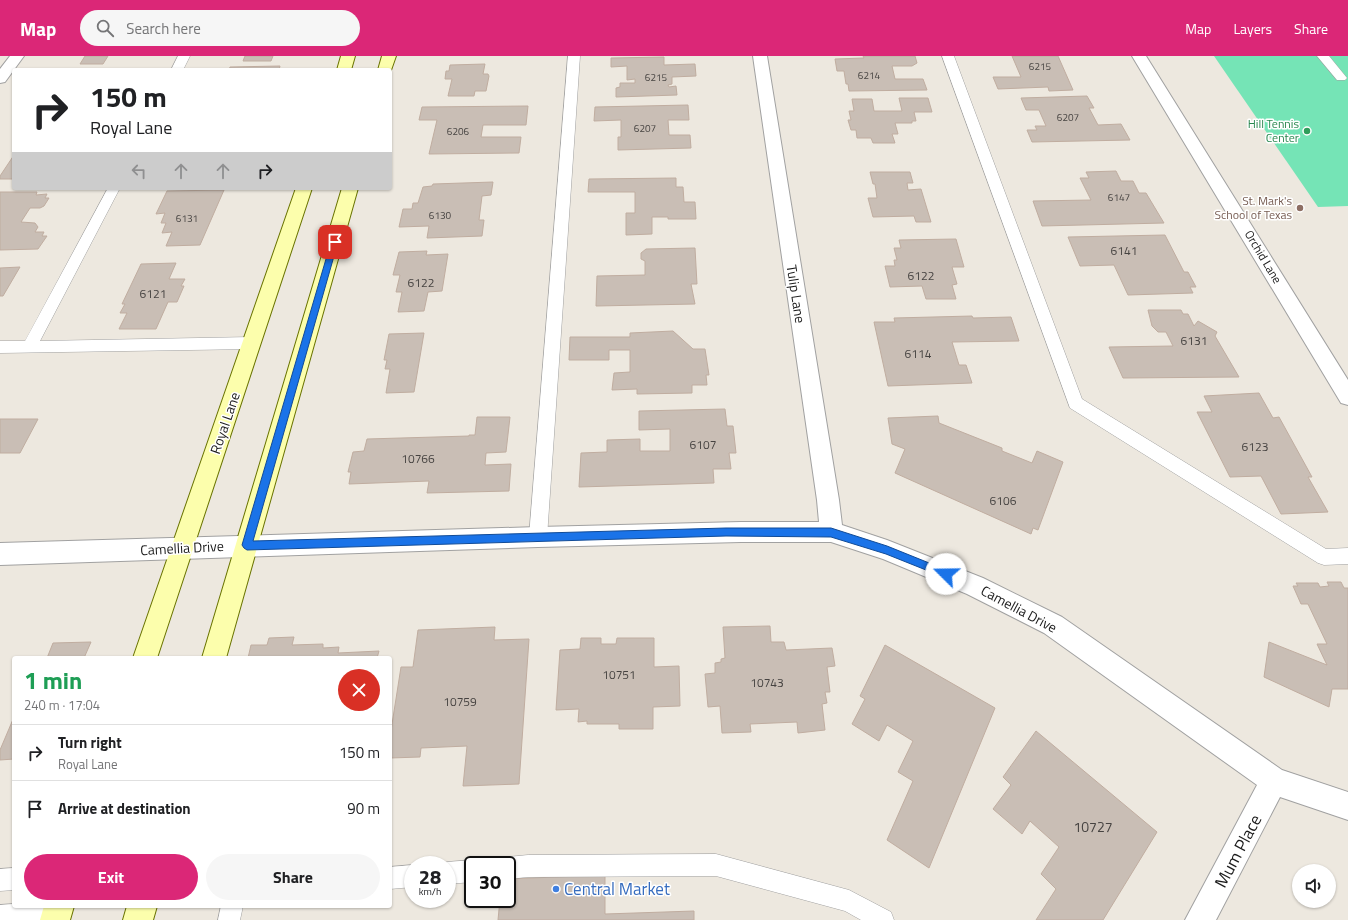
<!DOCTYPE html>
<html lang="en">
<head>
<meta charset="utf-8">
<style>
	body { margin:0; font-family:"Titillium Web",sans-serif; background:#f6f6f6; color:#202124; height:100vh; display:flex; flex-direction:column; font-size:15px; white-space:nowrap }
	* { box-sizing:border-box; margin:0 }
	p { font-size:13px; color:#757577 }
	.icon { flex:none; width:22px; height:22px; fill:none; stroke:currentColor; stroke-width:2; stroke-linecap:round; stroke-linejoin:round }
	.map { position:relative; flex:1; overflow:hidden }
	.panel { position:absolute; left:12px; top:600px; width:380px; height:252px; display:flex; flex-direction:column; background:#fff; border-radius:4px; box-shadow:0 1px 3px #0004 }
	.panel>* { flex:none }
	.hud { position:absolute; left:12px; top:12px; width:380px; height:122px; border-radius:4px; box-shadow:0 1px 3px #0004; background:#fff; color:#202124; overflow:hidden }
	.fabs { position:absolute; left:1292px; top:808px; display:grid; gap:8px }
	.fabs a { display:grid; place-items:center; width:44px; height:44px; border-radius:50%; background:#fff; box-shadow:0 1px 3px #0004; font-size:20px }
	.speed { position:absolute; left:404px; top:800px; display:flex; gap:8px; font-size:20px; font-weight:700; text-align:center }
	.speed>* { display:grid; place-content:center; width:52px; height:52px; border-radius:50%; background:#fff; box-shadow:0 1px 3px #0004; line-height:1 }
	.speed small { font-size:10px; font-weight:400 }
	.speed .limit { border:2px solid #111; border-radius:6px; background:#fff; color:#111 }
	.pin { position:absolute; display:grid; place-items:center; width:34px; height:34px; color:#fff; margin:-17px; border-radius:8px; box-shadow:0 2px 6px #0006 }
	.me { position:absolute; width:44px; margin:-22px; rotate:292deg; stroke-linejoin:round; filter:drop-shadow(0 0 3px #0008) }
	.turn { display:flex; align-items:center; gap:14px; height:84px; padding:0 12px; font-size:18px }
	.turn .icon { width:52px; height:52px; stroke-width:2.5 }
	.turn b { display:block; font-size:28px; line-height:34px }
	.lanes { display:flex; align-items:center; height:38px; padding:0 12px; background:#0003; justify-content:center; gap:20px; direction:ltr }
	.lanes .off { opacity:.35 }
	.round { display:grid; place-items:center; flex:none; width:42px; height:42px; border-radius:21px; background:#f6f6f6 }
	.head { display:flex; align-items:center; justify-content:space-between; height:68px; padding:0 12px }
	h1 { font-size:24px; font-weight:700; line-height:30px; color:#1e9e55 }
	.button { display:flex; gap:8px; margin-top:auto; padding:8px 12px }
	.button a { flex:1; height:46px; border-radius:24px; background:#db2777; color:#fff; font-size:16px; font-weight:700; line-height:46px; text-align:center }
	.button a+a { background:#f6f6f6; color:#202124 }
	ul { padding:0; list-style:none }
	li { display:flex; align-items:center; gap:12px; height:56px; padding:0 12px; border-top:1px solid #e0e0e0 }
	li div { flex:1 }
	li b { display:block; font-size:15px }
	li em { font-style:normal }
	header { display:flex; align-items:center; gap:24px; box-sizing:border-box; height:56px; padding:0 20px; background:#db2777; color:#fff }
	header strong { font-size:19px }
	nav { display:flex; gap:22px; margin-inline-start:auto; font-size:14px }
	.search { width:280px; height:36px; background:#f6f6f6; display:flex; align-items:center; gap:10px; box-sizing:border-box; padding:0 14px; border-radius:22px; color:#757577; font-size:15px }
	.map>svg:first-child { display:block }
	.pitch { fill:#75e4b6 }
	.building { fill:#c9beb5; stroke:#c0ada0 }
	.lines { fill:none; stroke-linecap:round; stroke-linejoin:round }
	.service-casing { stroke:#a1a1a1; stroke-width:1 }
	.minor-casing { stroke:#a1a1a1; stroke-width:2 }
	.secondary-casing { stroke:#697300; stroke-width:2 }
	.service { fill:#fff; fill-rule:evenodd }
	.minor { fill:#fff; fill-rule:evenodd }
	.secondary { fill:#fcfeac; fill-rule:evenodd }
	.route { fill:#1a73e8; stroke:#114b97 }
	.leisure-dot { fill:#2e9e5b; stroke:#fff; stroke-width:1.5 }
	.education-dot { fill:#8d6e63; stroke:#fff; stroke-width:1.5 }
	.shop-dot { fill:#3f7fe0; stroke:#fff; stroke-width:1.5 }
	.labels { text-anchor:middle; stroke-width:3; stroke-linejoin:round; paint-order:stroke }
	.far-number-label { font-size:10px; fill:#464341 }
	.far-leisure-label { font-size:12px; fill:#27864d; stroke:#fff; text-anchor:end }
	.far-education-label { font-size:12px; fill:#785e54; stroke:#fff; text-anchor:end }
	.number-label { font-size:12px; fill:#464341 }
	.far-street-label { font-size:12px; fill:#1a1a1a; stroke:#fff }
	.street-label { font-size:14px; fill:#1a1a1a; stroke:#fff }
	.near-number-label { font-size:14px; fill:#464341 }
	.near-street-label { font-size:17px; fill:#1a1a1a; stroke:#fff }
	.near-shop-label { font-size:17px; fill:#366cbe; stroke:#fff; text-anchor:start }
</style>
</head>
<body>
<header>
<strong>Map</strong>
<div class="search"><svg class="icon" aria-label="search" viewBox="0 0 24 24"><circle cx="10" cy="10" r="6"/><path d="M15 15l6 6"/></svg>Search here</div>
<nav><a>Map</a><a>Layers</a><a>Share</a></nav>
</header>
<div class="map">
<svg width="1348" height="864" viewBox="0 0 1348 864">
	<rect width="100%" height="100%" fill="#ede8df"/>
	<path class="pitch" d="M1214 0H1348V150L1318 151Z"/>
	<path class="building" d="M85 0H108L103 8H80Z
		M245 0H273L271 5H243Z
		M863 0H915L917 7 912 10H892L895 23H923L927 34 849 35 848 28H846L844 15H837L835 3 864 2Z
		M1012 0H1058L1073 34 1049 35 1048 31 998 33 993 21H1021Z
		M664 1V9L695 8 696 20 672 21V28L668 29 669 31 676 30 677 39 616 41V32L620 31V27H635V23L627 24V10L611 11V2Z
		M485 8 483 18H488L489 20 486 35H475L474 40H448L452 23H445L446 15H449L450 9Z
		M280 10 279 14H229L230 11Z
		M1087 40 1094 52H1089L1098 69 1121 68 1130 84 1032 86 1027 74H1037L1035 70H1046L1039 54H1026L1021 42Z
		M899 42H928L932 56H914L916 65H912V67H895L898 78H892L895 87H873L871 82H857L856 74H851L848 64H851L849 55H854L852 43H872L874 55H902Z
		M688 49 689 64H668L669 79H690L691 92 618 94V81H621V64L594 65 595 51Z
		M528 50 526 69H483L481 81H521L519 97 429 98 437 64H419L422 51Z
		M14 99V123H0V120Z
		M1116 115 1121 125H1133L1139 137H1146L1164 167 1042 170 1033 145 1091 144 1080 122H1089L1086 116Z
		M870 116H910L913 127H907L908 134 921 133 931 166H916L914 160 873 161 868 142H877L875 128H873Z
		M676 122V131H683L684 146H695L696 163H668V161H652V178L626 179V157H635V136H588L589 123Z
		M493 126 491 139 482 140 479 164H484L482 180 427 182 429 170 399 171 403 153H412L413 147H418L423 131 432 130 433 128Z
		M224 134 200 189 166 190 172 176 162 177 166 167H161L165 157 156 158 167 135Z
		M0 136H37L36 139 47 138 45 142H49L44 150 40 152H30L21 166 35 167 38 171 35 176H44L42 180H47L38 193 0 194Z
		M1165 179 1184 216H1188L1196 231H1190L1193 237 1128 239 1114 209 1080 210 1068 181Z
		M956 183 964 211H952L957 228 952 229 956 243H926L922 230 890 231 885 210H895L894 204H897L894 192H901L899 184Z
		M695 192 697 228H691L695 248 596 250 597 220 645 219V205L641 203V197L646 193Z
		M427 195 426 199 448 198 442 235 428 236 424 255 398 256 402 236H396L400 219H393L399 196Z
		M176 207 169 223H185L181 230H184L177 246H168L156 273H119L127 257H120L125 248H122L141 208Z
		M20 211 3 240H0V212Z
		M1148 254H1181L1183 258H1188L1194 270 1198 265 1217 276 1215 280 1239 321 1123 322 1109 291 1173 290 1166 276H1158L1152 270Z
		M972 260 973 262 1011 261 1019 285 952 286 959 309H966L972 327 888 330 874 266H895L894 262Z
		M673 275 693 293H705L709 319H706L707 329H692V337L637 338V333L612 334 614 317 630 316V294H609V304H569L570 281H630V277Z
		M424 277 414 336 386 337 390 313H385L387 304H384L389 278Z
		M1259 337 1273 362 1279 361 1312 421H1308L1328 456 1281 458 1261 420 1230 421 1197 356H1212L1204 340Z
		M725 353 727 370H733L736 397H729L731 413H713L714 427 579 431 581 397 607 396V384L640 383V395H670V373L639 374V355Z
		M938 360 939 367 1002 392V395L1032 407 1037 395 1063 406 1038 474 1033 472 1031 478 895 417 905 393 892 388 888 362Z
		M477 361H510L506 396 486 397 485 409 511 408 509 435 427 437 429 425 349 428 351 416H348L353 396 364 395 367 383 469 380V379H475Z
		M0 363H38L20 397H0Z
		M1327 526H1341L1344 532H1348V633H1332L1329 651 1264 621 1269 586 1327 609 1317 588H1327L1308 548H1301L1293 530H1298L1296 527H1318L1320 531 1329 530Z
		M770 570 771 586H784L786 594 832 592 835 610 827 611 830 636H825L827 647 822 648 825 674 798 677 797 666 750 668 751 676 722 677 720 650 708 651 705 618 715 617V607L721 606V603L725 602 723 571Z
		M495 571 494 584 529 583 519 728 463 730 467 690 421 692 420 701 390 702V681L401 611H413L418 574Z
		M294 581 292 589 323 588V592L339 591 338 597 379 595 377 602H248L251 589H267L269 582Z
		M581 582H601V588H616L617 582H654V611L679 610 680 650 653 651V673H619V668H587V665L578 666 579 653 556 654 560 594 580 593Z
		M91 586 84 602H47L53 587Z
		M885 589 995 652 929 812 887 784 913 725 898 716 913 685 887 669 879 685 852 668 865 643 860 640Z
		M14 661V703L0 704V694Z
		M1036 675 1157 776 1103 864H1036L1056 833 1041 818 1059 791 1030 765 1022 778 993 753 1011 729 1003 721Z
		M605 819V858L694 855V864H498L500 843H507V823Z"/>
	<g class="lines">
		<g class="service-casing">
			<path id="service" d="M178 0H190L183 14H171Z
				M568 0H580L547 481 544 487 538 489 532 487 529 481Z
				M942 0H954L1082 343 1326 493 1348 492V508L1324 509 1318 507 1070 352Z
				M1317 0H1329L1347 22 1345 24H1337Z
				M108 132H120L40 285 252 281 257 283 260 287 257 291 252 293 0 297V285H25Z
				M716 798 849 834 891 856 894 864H861L845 855 716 820 528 821 507 823V809H497L499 804 507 801 528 799Z
				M473 804 482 809H473V826L447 828V809H440L447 806Z
				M413 809V831L390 833V811Z
				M14 812V834L0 835V813Z
				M14 848V850H65L68 858 66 864H0V849Z
				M221 850H243L240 864H218Z"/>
		</g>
		<g class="minor-casing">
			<path id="minor" d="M10 0H24L5 26 0 27V13Z
				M753 0H767L839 444 842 469 887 484 983 522 1062 561 1282 714 1348 736V764L1280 741 1216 864H1185L1257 729 1044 577 967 538 883 503 831 486H741L538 491 0 509V487L538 471 741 466H819L817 444Z
				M1132 0H1146L1348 324V349L1341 347Z"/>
		</g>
		<g class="secondary-casing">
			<path id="secondary" d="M341 0H355L351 14H337Z
				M382 0H396L390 17V14H378Z
				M296 132H312L157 602H133Z
				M342 132H358L226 602H202Z
				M44 850H74L70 864H40Z
				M127 850H157L153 864H123Z"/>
		</g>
		<use href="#service" class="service"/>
		<use href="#minor" class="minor"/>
		<use href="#secondary" class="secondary"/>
	</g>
	<path class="route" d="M335 183 338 186 253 485 726 472H831L887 490 949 515 950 518 949 521 946 522 886 498 831 481 726 480 247 494 244 492 242 489 331 186Z"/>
	<circle class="leisure-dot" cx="1307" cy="75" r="4"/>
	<circle class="education-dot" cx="1300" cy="152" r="4"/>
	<circle class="shop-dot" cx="556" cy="833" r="4"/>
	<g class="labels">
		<g class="far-number-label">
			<text x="1040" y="14">6215</text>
			<text x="869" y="23">6214</text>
			<text x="656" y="25">6215</text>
			<text x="1068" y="65">6207</text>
			<text x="645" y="76">6207</text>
			<text x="458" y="79">6206</text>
			<text x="1119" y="145">6147</text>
			<text x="440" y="163">6130</text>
			<text x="187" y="166">6131</text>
		</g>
		<g class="far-leisure-label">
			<text x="1299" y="72">Hill Tennis<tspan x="1299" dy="14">Center</tspan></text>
		</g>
		<g class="far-education-label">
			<text x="1292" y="149">St. Mark's<tspan x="1292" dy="14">School of Texas</tspan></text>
		</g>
		<g class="number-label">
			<text x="1124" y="199">6141</text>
			<text x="921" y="224">6122</text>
			<text x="421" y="231">6122</text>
			<text x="153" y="242">6121</text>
			<text x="1194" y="289">6131</text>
			<text x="918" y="302">6114</text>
			<text x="703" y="393">6107</text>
			<text x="1255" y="395">6123</text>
			<text x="418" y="407">10766</text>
			<text x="1003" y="449">6106</text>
			<text x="619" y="623">10751</text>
			<text x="767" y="631">10743</text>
			<text x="460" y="650">10759</text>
		</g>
		<g class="far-street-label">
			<text transform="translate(1263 201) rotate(59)" y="4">Orchid Lane</text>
		</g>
		<g class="street-label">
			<text transform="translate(796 238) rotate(81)" y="5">Tulip Lane</text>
			<text transform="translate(225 367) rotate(-71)" y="5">Royal Lane</text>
			<text transform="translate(182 492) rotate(-3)" y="5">Camellia Drive</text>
			<text transform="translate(1019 553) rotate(28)" y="5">Camellia Drive</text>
		</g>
		<g class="near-number-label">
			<text x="1093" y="776">10727</text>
		</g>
		<g class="near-street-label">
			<text transform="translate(1238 795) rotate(-62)" y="6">Mum Place</text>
		</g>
		<g class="near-shop-label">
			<text x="564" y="839">Central Market</text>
		</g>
	</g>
</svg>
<div class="fabs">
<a><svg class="icon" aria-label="sound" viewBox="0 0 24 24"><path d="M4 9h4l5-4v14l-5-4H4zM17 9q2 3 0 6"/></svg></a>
</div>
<div class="speed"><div>28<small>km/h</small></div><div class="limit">30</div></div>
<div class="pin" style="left:335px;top:186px;background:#d93025"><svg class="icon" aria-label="arrive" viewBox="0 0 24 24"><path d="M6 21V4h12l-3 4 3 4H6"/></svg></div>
<svg class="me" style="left:946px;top:518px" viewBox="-20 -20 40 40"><circle r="19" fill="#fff"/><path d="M0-13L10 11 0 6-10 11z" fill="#1a73e8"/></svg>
<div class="hud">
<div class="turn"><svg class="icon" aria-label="right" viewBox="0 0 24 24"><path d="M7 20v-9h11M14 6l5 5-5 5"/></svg><div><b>150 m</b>Royal Lane</div></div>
<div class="lanes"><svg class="icon off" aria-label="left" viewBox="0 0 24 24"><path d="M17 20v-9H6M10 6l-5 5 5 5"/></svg><svg class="icon off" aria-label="ahead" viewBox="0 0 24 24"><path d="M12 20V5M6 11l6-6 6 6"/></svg><svg class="icon off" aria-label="ahead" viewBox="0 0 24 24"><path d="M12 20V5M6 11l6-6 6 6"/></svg><svg class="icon" aria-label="right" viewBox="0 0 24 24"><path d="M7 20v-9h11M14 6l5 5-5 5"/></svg></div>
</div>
<section class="panel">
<div class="head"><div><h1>1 min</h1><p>240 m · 17:04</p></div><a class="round" style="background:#d93025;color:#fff"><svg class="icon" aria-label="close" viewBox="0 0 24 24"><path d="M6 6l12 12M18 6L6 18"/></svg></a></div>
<ul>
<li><svg class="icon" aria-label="right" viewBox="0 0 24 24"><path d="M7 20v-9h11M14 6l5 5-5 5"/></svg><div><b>Turn right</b><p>Royal Lane</p></div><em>150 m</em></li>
<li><svg class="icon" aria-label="arrive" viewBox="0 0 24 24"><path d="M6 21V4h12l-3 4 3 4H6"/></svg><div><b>Arrive at destination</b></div><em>90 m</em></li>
</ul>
<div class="button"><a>Exit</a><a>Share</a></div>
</section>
</div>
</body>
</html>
